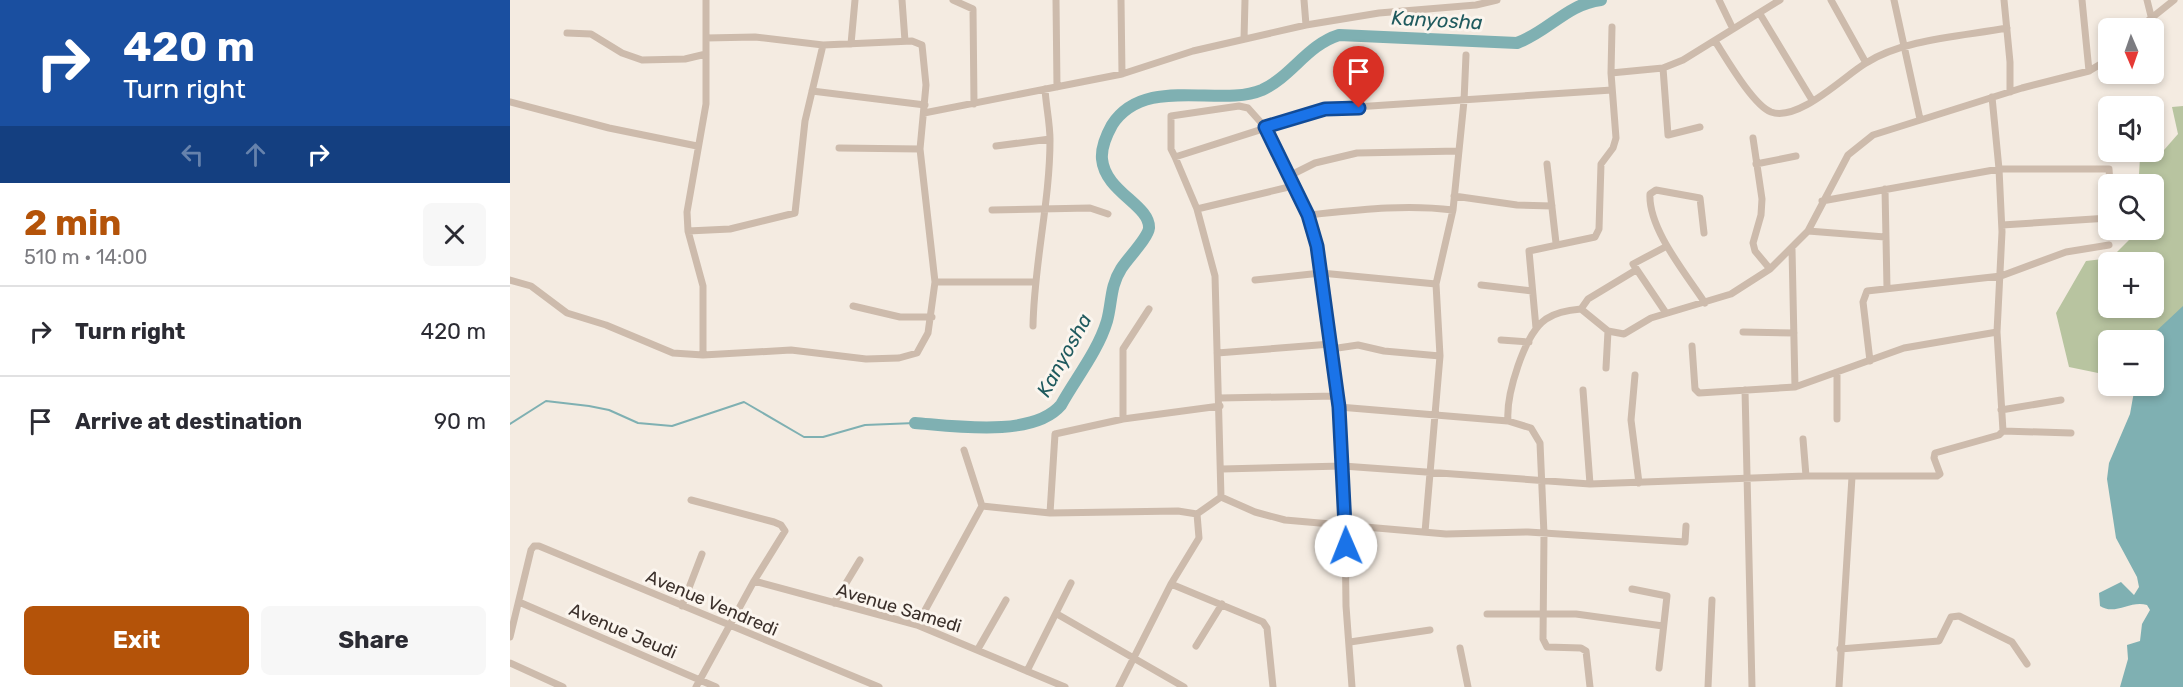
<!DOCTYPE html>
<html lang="en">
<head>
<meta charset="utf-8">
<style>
	body { margin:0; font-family:Rubik,sans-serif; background:#f7f7f7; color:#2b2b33; height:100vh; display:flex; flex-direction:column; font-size:22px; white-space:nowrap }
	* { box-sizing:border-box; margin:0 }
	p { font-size:20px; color:#7c7c81 }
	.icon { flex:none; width:33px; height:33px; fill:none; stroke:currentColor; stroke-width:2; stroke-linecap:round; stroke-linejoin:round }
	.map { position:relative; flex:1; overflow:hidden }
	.sheet { display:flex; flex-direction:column; background:#fff; width:510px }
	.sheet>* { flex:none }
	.banner { background:#1a4fa0; color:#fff; overflow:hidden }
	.needle { width:39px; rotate:178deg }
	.fabs { position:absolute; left:1588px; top:18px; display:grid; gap:12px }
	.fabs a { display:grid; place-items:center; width:66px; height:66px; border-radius:9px; background:#fff; box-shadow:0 3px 9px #0003; font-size:30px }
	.pin { position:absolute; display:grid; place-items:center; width:51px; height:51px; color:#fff; margin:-62px -26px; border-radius:50% 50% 50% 0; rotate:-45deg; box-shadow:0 0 6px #0007 }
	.pin .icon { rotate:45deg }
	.me { position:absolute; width:66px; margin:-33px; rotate:359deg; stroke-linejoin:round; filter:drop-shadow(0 0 4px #0008) }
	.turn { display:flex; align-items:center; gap:21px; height:126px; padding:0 24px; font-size:27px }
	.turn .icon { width:78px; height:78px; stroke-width:2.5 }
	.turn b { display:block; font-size:42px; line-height:51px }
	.lanes { display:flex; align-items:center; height:57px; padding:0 24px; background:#0003; justify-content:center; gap:30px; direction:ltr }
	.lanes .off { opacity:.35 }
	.round { display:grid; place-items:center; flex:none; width:63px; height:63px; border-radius:9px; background:#f7f7f7 }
	.overview { display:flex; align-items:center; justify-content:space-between; height:102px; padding:0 24px }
	h1 { font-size:36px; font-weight:700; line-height:45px; color:#b45309 }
	.cta { display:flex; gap:12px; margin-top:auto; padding:12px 24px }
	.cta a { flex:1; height:69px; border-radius:9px; background:#b45309; color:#fff; font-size:24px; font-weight:700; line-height:69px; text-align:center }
	.cta a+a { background:#f7f7f7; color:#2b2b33 }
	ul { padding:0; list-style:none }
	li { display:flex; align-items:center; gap:18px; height:90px; padding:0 24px; border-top:2px solid #e1e1e2 }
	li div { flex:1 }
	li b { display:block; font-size:22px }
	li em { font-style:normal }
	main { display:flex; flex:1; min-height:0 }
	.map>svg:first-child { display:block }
	.green { fill:#b8c4a0; fill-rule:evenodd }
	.water { fill:#7fb0b2 }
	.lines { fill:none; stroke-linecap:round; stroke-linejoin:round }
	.stream { stroke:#7fb0b2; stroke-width:2 }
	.river { stroke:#7fb0b2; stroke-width:12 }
	.minor { stroke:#cdbbac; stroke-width:7 }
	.route-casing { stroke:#114b97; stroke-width:15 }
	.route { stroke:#1a73e8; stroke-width:10 }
	.labels { text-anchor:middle; stroke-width:6; stroke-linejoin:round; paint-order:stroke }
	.street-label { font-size:18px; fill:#3b302b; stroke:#fbf5ee }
	.water-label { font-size:20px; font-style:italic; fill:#1f5a5e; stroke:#fbf5ee }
</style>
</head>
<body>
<main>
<section class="sheet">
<div class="banner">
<div class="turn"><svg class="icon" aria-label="right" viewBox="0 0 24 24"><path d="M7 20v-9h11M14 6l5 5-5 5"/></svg><div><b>420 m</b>Turn right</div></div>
<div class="lanes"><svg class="icon off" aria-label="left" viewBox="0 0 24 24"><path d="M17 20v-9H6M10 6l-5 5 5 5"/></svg><svg class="icon off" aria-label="ahead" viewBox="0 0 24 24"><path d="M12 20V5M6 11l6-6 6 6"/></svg><svg class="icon" aria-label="right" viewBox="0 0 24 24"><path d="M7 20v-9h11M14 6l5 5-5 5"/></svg></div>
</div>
<div class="overview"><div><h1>2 min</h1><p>510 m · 14:00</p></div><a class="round"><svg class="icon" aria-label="close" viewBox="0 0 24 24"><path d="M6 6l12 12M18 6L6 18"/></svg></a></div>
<ul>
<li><svg class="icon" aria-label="right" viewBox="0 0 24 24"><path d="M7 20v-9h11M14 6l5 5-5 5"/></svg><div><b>Turn right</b></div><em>420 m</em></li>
<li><svg class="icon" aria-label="arrive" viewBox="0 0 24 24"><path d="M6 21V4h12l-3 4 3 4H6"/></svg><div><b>Arrive at destination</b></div><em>90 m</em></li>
</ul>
<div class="cta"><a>Exit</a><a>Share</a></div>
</section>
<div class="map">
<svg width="1673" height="687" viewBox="0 0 1673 687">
	<rect width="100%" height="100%" fill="#f4ebe1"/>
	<path class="green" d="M1673 106V324L1644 340H1599V368L1588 373 1559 367 1546 313 1576 261 1601 258 1629 230H1644V214L1651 188 1629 174 1630 158 1654 150 1668 134 1662 107ZM1599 262H1644V308H1599Z"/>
	<path class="water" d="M1673 306V687H1610L1618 659 1617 645 1630 641 1632 624 1640 610 1637 605C1620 600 1605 616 1590 606L1589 593 1611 582 1624 595 1629 587 1627 577 1606 538 1597 479 1599 463 1620 414 1625 386H1644V340H1640L1641 336Z"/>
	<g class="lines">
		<path class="stream" d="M0 424 36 401 79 406 99 410 128 423 162 426 234 402 294 437H313L355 425 405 423"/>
		<path class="river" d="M405 423C444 426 523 438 551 405 566 378 588 351 597 321 602 303 600 286 611 269 617 259 638 238 639 228 640 205 595 192 592 159 591 148 597 134 602 125 635 74 710 108 752 90 782 76 797 45 829 35L1007 43C1038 32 1057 4 1091 0"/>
		<path class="minor" d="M392 0 395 41
			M443 0 463 9 464 104
			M546 0 547 87
			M611 0 612 74
			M794 0 796 25
			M1209 0 1223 29
			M1321 0 1356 63
			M1384 0 1410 119
			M1494 0 1500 62V92
			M1572 0 1579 71
			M1637 0 1641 16
			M1250 14 1302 100
			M1629 28 1664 0
			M57 33 81 34 112 53 132 60 175 59 196 54
			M734 39 735 0
			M1205 41C1216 58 1243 105 1261 112 1289 122 1334 76 1356 63 1393 39 1454 36 1497 28
			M341 44 345 0
			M1153 68 1158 135 1190 127
			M1101 73 1153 68 1173 60 1270 0
			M302 91 415 105
			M0 102 99 128 187 146
			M414 113 612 74 683 51 796 25 869 13 966 5 987 0
			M1243 138 1252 199 1251 215 1243 243 1245 251 1260 269
			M486 146 540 139
			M329 148 410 149
			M665 157 661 149V116L729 106 738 108 755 127 798 215 807 246 829 407 835 525 836 606 842 687
			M1037 164 1046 243
			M1246 164 1286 156
			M779 176 805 163 847 153 949 151
			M1375 189 1377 288
			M944 196 1007 205 1042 206
			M1312 201 1489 169H1599L1600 184
			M687 209 783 186
			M482 210 580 208 598 214
			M798 215C847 210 894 204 943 210
			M1492 225 1599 218
			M178 231 220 229 285 213 295 121 313 45
			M1298 231 1375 237
			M1194 233 1190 198 1146 190 1140 194C1138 229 1177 275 1195 303
			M1282 249 1285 387
			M0 280 21 286 57 313 96 325 163 353 193 355 281 350 356 359 389 358 407 353 418 333 425 282 410 149 416 85 412 45 402 41 313 45 245 37 196 38
			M745 280 811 273 926 284
			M425 282H524
			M971 285 1022 291
			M343 306 390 317H422
			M1071 309 1078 299 1126 270
			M1156 313 1123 264 1157 246
			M523 326C524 263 540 202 540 140 540 123 536 106 535 89
			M1026 328 1019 251 1085 237 1089 229 1091 164 1103 148 1106 138 1101 73 1102 27
			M1233 332 1284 333
			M991 340 1019 342
			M1182 346 1185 389 1189 393 1285 387 1394 348 1487 332
			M821 349 848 345 874 351 930 356
			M707 353 821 344
			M193 355V286L178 231 177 212 196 104V0
			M1360 361 1353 302 1357 291 1491 276 1556 252 1599 245
			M1096 368 1098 331
			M1125 375 1121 420 1129 483
			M1073 390 1080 484
			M1235 390 1242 687
			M709 398 827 396
			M829 407 998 421 1021 428 1030 443 1034 534 1033 639 1037 647 1071 648 1076 651 1080 687
			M1491 410 1551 400
			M613 419V349L639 309
			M1327 419V373
			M998 421C996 395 1014 334 1036 319 1046 312 1059 310 1071 309L1098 331 1114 334 1141 318 1221 294 1260 269 1298 231 1338 155 1363 135 1512 88 1579 71 1599 59
			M1493 431 1561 433
			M1293 439 1296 476
			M712 469 833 466 1080 484 1296 476H1427L1430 474 1424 458 1425 453 1489 435 1493 431 1487 332 1492 232 1489 169 1482 97
			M711 497 745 512 775 520 936 534 1018 532 1175 542 1176 526
			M181 500 264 522 271 525 275 531 244 581 186 687
			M472 506 540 513 668 511 687 514
			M540 513 545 434 613 419 710 406
			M687 514 711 497 705 276 687 209 665 157 815 109 1102 90
			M915 532 930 356 926 284 943 210 954 101 956 55
			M244 581 407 625 555 687
			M661 584 753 622 757 628 763 687
			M1122 589 1157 596 1149 668
			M9 602 206 687
			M324 603 350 560
			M172 606 192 554
			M547 614 674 687
			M977 614H1066L1153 626
			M407 625 472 506 454 450
			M0 637 21 550 24 546H29L369 687
			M840 642 920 630
			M686 646 712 604
			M950 648 958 687
			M468 649 496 600
			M1330 649 1429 641 1441 617 1449 616 1502 642 1517 664
			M0 663 53 687
			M517 671 561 583
			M609 687 661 584 689 538 687 514
			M1198 687 1202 600
			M1329 687 1342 477"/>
	</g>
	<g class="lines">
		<g class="route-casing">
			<path id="route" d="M836 546 829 407 807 246 798 215 755 127 815 109 849 108"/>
		</g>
		<use href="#route" class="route"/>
	</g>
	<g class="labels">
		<g class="street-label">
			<text transform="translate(202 603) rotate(23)" y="6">Avenue Vendredi</text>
			<text transform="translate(389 608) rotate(17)" y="6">Avenue Samedi</text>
			<text transform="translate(113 631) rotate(23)" y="6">Avenue Jeudi</text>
		</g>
		<g class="water-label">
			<text transform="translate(927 20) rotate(3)" y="7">Kanyosha</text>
			<text transform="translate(554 355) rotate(-61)" y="7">Kanyosha</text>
		</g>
	</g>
</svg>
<div class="fabs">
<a><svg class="needle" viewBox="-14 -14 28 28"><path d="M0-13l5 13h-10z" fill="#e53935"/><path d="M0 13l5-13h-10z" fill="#7c7c81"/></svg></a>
<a><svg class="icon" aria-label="sound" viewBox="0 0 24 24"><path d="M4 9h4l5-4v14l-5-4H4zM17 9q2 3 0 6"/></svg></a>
<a><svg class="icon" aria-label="search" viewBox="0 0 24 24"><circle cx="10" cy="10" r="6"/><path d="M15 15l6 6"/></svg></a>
<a>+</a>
<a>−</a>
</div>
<div class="pin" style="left:849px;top:108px;background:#d93025"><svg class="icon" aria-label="arrive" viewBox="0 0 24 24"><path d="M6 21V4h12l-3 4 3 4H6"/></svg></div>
<svg class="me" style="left:836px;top:546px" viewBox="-20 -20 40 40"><circle r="19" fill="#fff"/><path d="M0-13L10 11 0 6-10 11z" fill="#1a73e8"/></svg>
</div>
</main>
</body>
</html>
